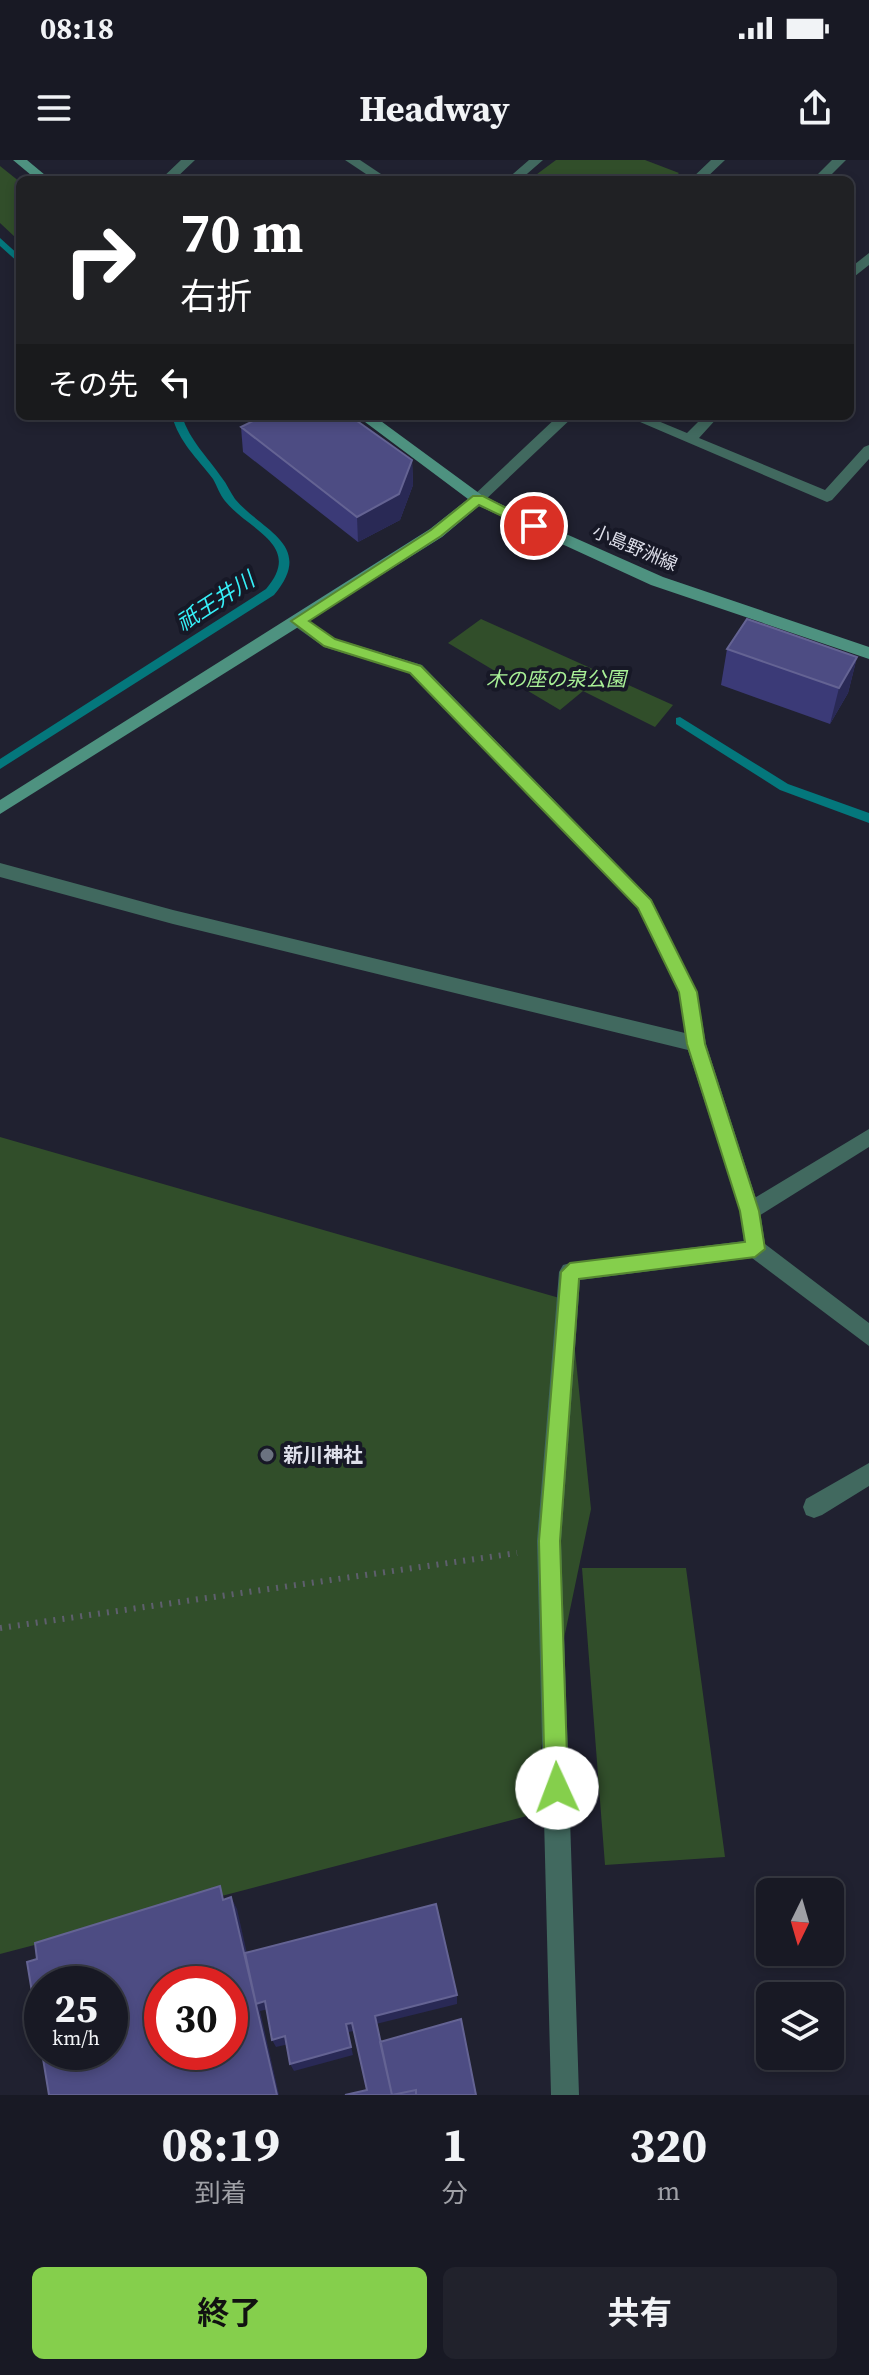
<!DOCTYPE html>
<html lang="ja">
<head>
<meta charset="utf-8">
<style>
	body { margin:0; font-family:"Source Serif 4","Noto Sans JP",serif; background:#21222c; color:#f1f3f6; height:100vh; display:flex; flex-direction:column; font-size:30px; white-space:nowrap }
	* { box-sizing:border-box; margin:0 }
	p { font-size:26px; color:#9fa0a6 }
	.icon { flex:none; width:44px; height:44px; fill:none; stroke:currentColor; stroke-width:2; stroke-linecap:round; stroke-linejoin:round }
	.map { position:relative; height:1935px; overflow:hidden }
	.side { display:flex; flex-direction:column; background:#181924; flex:1 }
	.side>* { flex:none }
	.top-card { position:absolute; left:16px; top:16px; width:838px; height:244px; border-radius:12px; box-shadow:0 4px 12px #0003,0 0 0 2px #363841; background:#202124; color:#fff; overflow:hidden }
	.needle { width:52px; rotate:185deg }
	.buttons { position:absolute; left:756px; top:1718px; display:grid; gap:16px }
	.buttons a { display:grid; place-items:center; width:88px; height:88px; border-radius:12px; background:#181924; box-shadow:0 4px 12px #0003,0 0 0 2px #363841; font-size:40px }
	.speed { position:absolute; left:24px; top:1806px; display:flex; gap:16px; font-size:40px; font-weight:700; text-align:center }
	.speed>* { display:grid; place-content:center; width:104px; height:104px; border-radius:50%; background:#181924; box-shadow:0 4px 12px #0003,0 0 0 2px #363841; line-height:1 }
	.speed small { font-size:20px; font-weight:400 }
	.speed .limit { border:12px solid #d22; background:#fff; color:#111 }
	.pin { position:absolute; display:grid; place-items:center; width:68px; height:68px; color:#fff; margin:-34px; border:4px solid #fff; border-radius:50%; box-shadow:0 2px 8px #0007 }
	.me { position:absolute; width:88px; margin:-44px; rotate:358deg; stroke-linejoin:round; filter:drop-shadow(0 0 6px #0008) }
	.turn { display:flex; align-items:center; gap:28px; height:168px; padding:0 32px; font-size:36px }
	.turn .icon { width:104px; height:104px; stroke-width:2.5 }
	.turn b { display:block; font-size:56px; line-height:68px }
	.then { display:flex; align-items:center; height:76px; padding:0 32px; background:#0003; gap:16px; font-size:30px }
	.eta { display:flex; justify-content:space-evenly; align-items:center; height:136px; text-align:center }
	.eta b { font-size:48px; font-weight:700; line-height:56px }
	.button { display:flex; gap:16px; margin-top:auto; padding:16px 32px }
	.button a { flex:1; height:92px; border-radius:12px; background:#85cf4c; color:#111; font-size:32px; font-weight:700; line-height:92px; text-align:center }
	.button a+a { background:#21222c; color:#f1f3f6 }
	.status { display:flex; justify-content:space-between; align-items:center; height:56px; padding:0 40px; background:#181924; direction:ltr }
	.status svg { height:22px; fill:currentColor }
	header { display:flex; justify-content:space-between; align-items:center; height:104px; padding:0 32px; background:#181924; font-size:36px; font-weight:700 }
	.map>svg:first-child { display:block }
	.green { fill:#314e2a }
	.lines { fill:none; stroke-linecap:round; stroke-linejoin:round }
	.stream { fill:#04777c; fill-rule:evenodd }
	.path { stroke:#5e5f6d; stroke-width:6; stroke-dasharray:2 7; stroke-linecap:butt }
	.lane { fill:#41695f; fill-rule:evenodd }
	.street { fill:#41695f; fill-rule:evenodd }
	.secondary { fill:#4e9280; fill-rule:evenodd }
	.wall { fill:#3b3a77 }
	.shaded-wall { fill:#292955 }
	.building { fill:#4d4c83; stroke:#646393; stroke-width:2; fill-rule:evenodd }
	.route { fill:#85cf4c; stroke:#568731; stroke-width:2 }
	.worship-dot { fill:#6b7280; stroke:#171826; stroke-width:3 }
	.labels { text-anchor:middle; stroke-width:8; stroke-linejoin:round; paint-order:stroke }
	.far-street-label { font-size:18px; fill:#dedfea; stroke:#171826 }
	.park-label { font-size:20px; font-style:italic; fill:#a9f197; stroke:#171826 }
	.poi-label { font-size:20px; font-weight:bold; fill:#dedfea; stroke:#171826; text-anchor:start }
	.water-label { font-size:22px; font-style:italic; fill:#36eff7; stroke:#171826 }
</style>
</head>
<body>
<div class="status"><b>08:18</b><svg viewBox="0 0 49 12"><path d="M0 12V9h3v3zM5 12V6h3v6zM10 12V3h3v9zM15 12V0h3v12zM26 1h20v11H26zM47 4h2v5h-2z"/></svg></div>
<header><svg class="icon" aria-label="menu" viewBox="0 0 24 24"><path d="M4 6h16M4 12h16M4 18h16"/></svg>Headway<svg class="icon" aria-label="share" viewBox="0 0 24 24"><path d="M12 15V3M7 8l5-5 5 5M5 13v7h14v-7"/></svg></header>
<div class="map">
<svg width="869" height="1935" viewBox="0 0 869 1935">
	<rect width="100%" height="100%" fill="#202130"/>
	<path class="green" d="M556 0H645L679 13 671 20H529Z
		M0 6 20 22V76L16 78 0 63Z
		M481 459 673 545 655 567 583 531 560 550 448 483Z
		M0 977 570 1141 591 1349 527 1656 0 1794Z
		M582 1408H686L725 1697 605 1705Z"/>
	<g class="lines">
		<path class="stream" d="M0 78 20 96V104L0 86Z
			M172 256H182C190 281 207 296 222 318 227 324 230 332 235 339 262 371 316 385 274 435L0 609V599L266 429C304 385 248 370 225 341 220 335 217 326 213 319 197 298 179 282 172 256Z
			M680 557 788 624 869 653V663L780 630 676 564V558Z"/>
		<path class="path" d="M0 1468 517 1393"/>
		<path class="lane" d="M869 969V987L757 1057 750 1060 743 1057 740 1051 743 1045Z
			M869 1303V1326L822 1355 814 1358 806 1355 803 1347 806 1339Z"/>
		<path class="street" d="M181 0H195L174 20H160Z
			M345 0H360L390 20H375Z
			M529 0H543L520 20H506Z
			M711 0H725L704 20H690Z
			M832 0H846L826 20H812Z
			M869 93V105L850 120V108Z
			M558 256H574L483 342H473V336Z
			M626 256H646L687 273 704 256H719L699 278 825 330 864 287 869 285V299L832 340 827 342Z
			M299 456 336 479 422 505 651 739 697 832 706 884 760 1051 765 1084 869 1163V1186L752 1098 580 1120 561 1381 579 1935H551L537 1381 559 1112 563 1105 570 1103 744 1081 740 1051 688 890 173 764 0 717V703L173 750 685 873 679 832 638 748 410 513 324 487 293 465 291 461Z"/>
		<path class="secondary" d="M13 0H27L51 20H37Z
			M357 256H374L483 336 539 362 663 417 869 487V499L651 425 479 346 442 377 0 654V640L430 369 468 339Z"/>
	</g>
	<path class="wall" d="M241 267 412 300 413 325 400 360 358 382 243 292Z
		M727 489 857 497 848 533 830 564 721 525Z"/>
	<path class="shaded-wall" d="M412 300 413 325 400 360 358 382 357 357Z
		M857 497 848 533 830 564 839 528Z
		M231 1737 237 1749 258 1843 265 1841 269 1849 260 1851 279 1935H277Z
		M457 1835V1844L376 1864 375 1856Z
		M352 1863 354 1871 348 1872 353 1895 294 1911 290 1904 346 1864Z
		M285 1876 289 1884 276 1887 272 1880Z"/>
	<path class="building" d="M263 256H350L412 300 399 334 357 357 241 267Z
		M747 459 857 497 839 528 727 489Z
		M220 1726 223 1740 231 1737 277 1935H49L27 1802 37 1799 35 1783ZM42 1824H110V1892H42ZM162 1824H230V1892H162Z
		M436 1744 457 1835 375 1856 392 1935 416 1930V1935H345L367 1930 352 1863 346 1864 351 1887 290 1904 285 1876 272 1880 265 1841 256 1844 245 1793Z
		M461 1859 476 1935H416V1930L392 1935 380 1882Z"/>
	<path class="route" d="M473 336H483L541 366 529 369 479 345 441 376 309 461 335 479 421 506 651 740 697 832 705 884 759 1051 765 1089 755 1097 579 1119 560 1381 568 1628 565 1636 557 1639 549 1636 545 1628 539 1381 561 1112 570 1103 745 1082 740 1051 687 884 679 832 638 748 410 513 324 486 291 461 431 370Z"/>
	<circle class="worship-dot" cx="267" cy="1295" r="8"/>
	<g class="labels">
		<g class="far-street-label">
			<text transform="translate(635 388) rotate(23)" y="6">小島野洲線</text>
		</g>
		<g class="park-label">
			<text x="556" y="526">木の座の泉公園</text>
		</g>
		<g class="poi-label">
			<text x="283" y="1302">新川神社</text>
		</g>
		<g class="water-label">
			<text transform="translate(215 441) rotate(-33)" y="8">祇王井川</text>
		</g>
	</g>
</svg>
<div class="buttons">
<a><svg class="needle" viewBox="-14 -14 28 28"><path d="M0-13l5 13h-10z" fill="#e53935"/><path d="M0 13l5-13h-10z" fill="#9fa0a6"/></svg></a>
<a><svg class="icon" aria-label="layers" viewBox="0 0 24 24"><path d="M12 4l9 5-9 5-9-5zM3 14l9 5 9-5"/></svg></a>
</div>
<div class="speed"><div>25<small>km/h</small></div><div class="limit">30</div></div>
<div class="pin" style="left:534px;top:366px;background:#d93025"><svg class="icon" aria-label="arrive" viewBox="0 0 24 24"><path d="M6 21V4h12l-3 4 3 4H6"/></svg></div>
<svg class="me" style="left:557px;top:1628px" viewBox="-20 -20 40 40"><circle r="19" fill="#fff"/><path d="M0-13L10 11 0 6-10 11z" fill="#85cf4c"/></svg>
<div class="top-card">
<div class="turn"><svg class="icon" aria-label="right" viewBox="0 0 24 24"><path d="M7 20v-9h11M14 6l5 5-5 5"/></svg><div><b>70 m</b>右折</div></div>
<div class="then">その先<svg class="icon" aria-label="left" viewBox="0 0 24 24"><path d="M17 20v-9H6M10 6l-5 5 5 5"/></svg></div>
</div>
</div>
<section class="side">
<div class="eta">
<div><b>08:19</b><p>到着</p></div>
<div><b>1</b><p>分</p></div>
<div><b>320</b><p>m</p></div>
</div>
<div class="button"><a>終了</a><a>共有</a></div>
</section>
</body>
</html>
